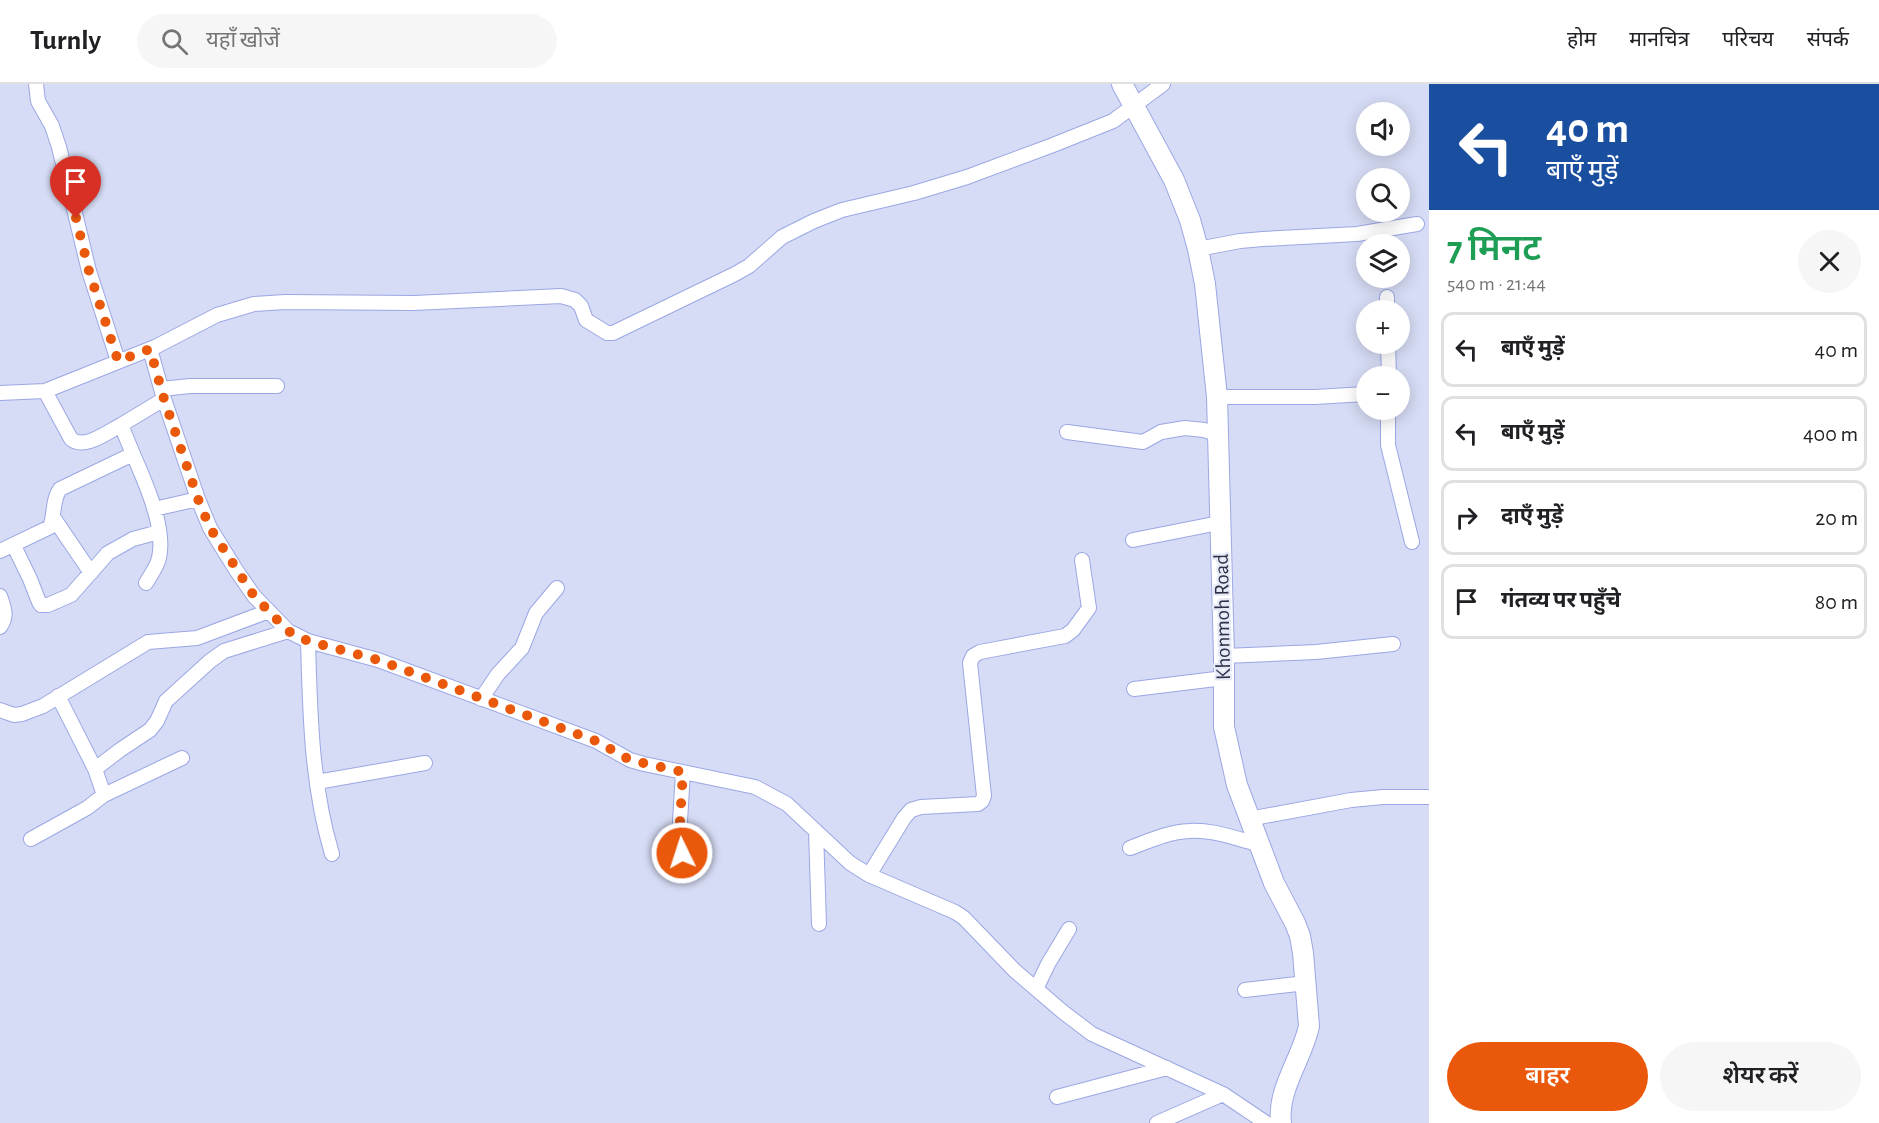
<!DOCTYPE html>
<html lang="hi">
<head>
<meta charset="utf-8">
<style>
	body { margin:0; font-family:"Alegreya Sans","Noto Sans Devanagari",sans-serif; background:#f6f6f6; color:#202124; height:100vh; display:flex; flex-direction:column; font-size:22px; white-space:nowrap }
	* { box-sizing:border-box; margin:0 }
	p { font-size:20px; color:#757577 }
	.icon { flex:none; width:33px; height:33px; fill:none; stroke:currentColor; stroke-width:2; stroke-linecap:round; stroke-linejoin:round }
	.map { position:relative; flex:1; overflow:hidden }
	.details { display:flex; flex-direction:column; background:#fff; width:450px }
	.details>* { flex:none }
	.top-card { background:#1a4fa0; color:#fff; overflow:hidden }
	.buttons { position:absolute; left:1356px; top:18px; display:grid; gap:12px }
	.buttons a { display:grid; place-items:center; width:54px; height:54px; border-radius:50%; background:#fff; box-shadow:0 3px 15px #0003; font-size:30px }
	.pin { position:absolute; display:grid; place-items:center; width:51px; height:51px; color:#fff; margin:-62px -26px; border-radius:50% 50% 50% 0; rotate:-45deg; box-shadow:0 0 6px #0007 }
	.pin .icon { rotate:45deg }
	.me { position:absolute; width:66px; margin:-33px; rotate:356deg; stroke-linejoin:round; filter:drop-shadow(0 0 4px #0008) }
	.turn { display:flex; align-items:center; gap:21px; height:126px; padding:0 18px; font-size:27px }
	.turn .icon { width:78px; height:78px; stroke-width:2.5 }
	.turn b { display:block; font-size:42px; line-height:51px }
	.round { display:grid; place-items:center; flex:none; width:63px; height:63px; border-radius:32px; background:#f6f6f6 }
	.headline { display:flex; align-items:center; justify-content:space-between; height:102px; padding:0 18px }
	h1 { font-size:36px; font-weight:600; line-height:45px; color:#1e9e55 }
	.action { display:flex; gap:12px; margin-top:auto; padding:12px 18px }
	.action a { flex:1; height:69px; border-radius:36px; background:#ea580c; color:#fff; font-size:24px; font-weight:600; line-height:69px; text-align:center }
	.action a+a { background:#f6f6f6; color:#202124 }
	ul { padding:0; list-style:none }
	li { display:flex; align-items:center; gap:18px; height:75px; margin:0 12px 9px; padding:0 6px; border:3px solid #e0e0e0; border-radius:12px }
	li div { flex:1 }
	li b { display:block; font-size:22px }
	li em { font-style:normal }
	header { display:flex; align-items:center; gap:36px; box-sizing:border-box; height:84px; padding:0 30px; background:#fff; border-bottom:2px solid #e0e0e0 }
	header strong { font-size:28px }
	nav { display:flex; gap:33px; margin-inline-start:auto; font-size:21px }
	.search { width:420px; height:54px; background:#f6f6f6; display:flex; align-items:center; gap:15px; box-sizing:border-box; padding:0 21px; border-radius:33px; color:#757577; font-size:22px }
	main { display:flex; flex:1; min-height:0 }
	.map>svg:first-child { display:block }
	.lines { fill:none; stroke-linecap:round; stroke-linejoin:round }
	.minor-casing { stroke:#9ba7e3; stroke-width:16 }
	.secondary-casing { stroke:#9ba7e3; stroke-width:22 }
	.minor { stroke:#fff; stroke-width:14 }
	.secondary { stroke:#fff; stroke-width:20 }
	.route { stroke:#ea580c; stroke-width:10; stroke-dasharray:0 18 }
	.labels { text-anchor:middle; stroke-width:4.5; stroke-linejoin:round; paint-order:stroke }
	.street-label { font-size:21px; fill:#2b2f47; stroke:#e6e9f6 }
</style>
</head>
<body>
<header>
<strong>Turnly</strong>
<div class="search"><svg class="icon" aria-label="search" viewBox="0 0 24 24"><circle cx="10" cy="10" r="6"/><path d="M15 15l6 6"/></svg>यहाँ खोजें</div>
<nav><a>होम</a><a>मानचित्र</a><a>परिचय</a><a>संपर्क</a></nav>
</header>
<main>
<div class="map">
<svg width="1429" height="1039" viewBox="0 0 1429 1039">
	<rect width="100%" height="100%" fill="#d6dcf5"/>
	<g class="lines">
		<g class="minor-casing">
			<path id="minor" d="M36 0 38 17 52 42 59 63 89 187 118 277
				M1198 165 1240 157 1263 155 1357 150 1417 140
				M1387 213V226
				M1388 260 1389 292
				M150 265 164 315 198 415 210 444 236 486 254 512 288 547 308 557 378 576 596 657 630 676 644 680 755 703 787 720 850 779 869 791 955 828 964 834 1014 886 1063 928 1092 950 1223 1010 1266 1039
				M161 305 190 302H277
				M45 307 71 355C85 366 107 348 121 341
				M0 309 45 307 155 263 217 231 254 220 285 218 414 219 561 212 575 216 581 222 586 236 607 249H613L735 190 749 182 782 153 814 137 842 126 914 109 967 93 1053 61 1113 37 1163 0
				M1217 313H1315L1366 310
				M1388 326V361L1412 458
				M1067 348 1143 358 1161 348 1185 344 1204 346 1217 350
				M133 370C145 398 166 443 159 474 157 483 150 492 146 499
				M154 425 198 415
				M53 433 91 489
				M1133 456 1219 439
				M14 462 30 495 39 518 41 521H48L71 511 108 469 133 455 159 448
				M0 467 50 443C55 431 52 416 60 405L133 370 121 341 164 315
				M0 512C4 524 8 532 0 543
				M308 557C310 628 311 700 332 770
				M1224 572 1316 568 1393 560
				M1134 605 1224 594
				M481 615 498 590 522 564 536 529 557 504
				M0 626 14 631 22 630 43 622 148 558 197 554 269 527
				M95 685 120 666 150 646 157 637 166 617 210 577 224 567 288 547
				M317 698 425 679
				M104 711 182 674
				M1249 735 1351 716 1383 713H1429
				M816 747 819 840
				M31 755 87 724 104 711 95 685 58 612
				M1130 764C1149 757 1168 748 1189 747 1212 745 1236 755 1258 760
				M682 769 680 737 683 688
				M869 791 904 734 911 726 921 723 978 720 982 717 984 712 970 579 973 572 980 568 1065 552 1073 546 1089 524 1082 476
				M1036 905 1048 880 1069 845
				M1245 906 1306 899
				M1057 1013 1167 984
				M1157 1039 1223 1010"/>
		</g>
		<g class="secondary-casing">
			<path id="secondary" d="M1122 0 1174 96 1190 136 1198 165 1205 200 1217 313 1224 572V643L1237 701 1274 799 1295 839 1300 852 1303 869 1309 942C1302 975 1277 1005 1281 1039"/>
		</g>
		<use href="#minor" class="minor"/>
		<use href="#secondary" class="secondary"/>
	</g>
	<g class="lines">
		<path class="route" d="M76 134 89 187 118 277 150 265 164 315 198 415 210 444 254 512 288 547 308 557 378 576 596 657 630 676 683 688 680 737 682 769"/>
	</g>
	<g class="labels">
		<g class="street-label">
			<text transform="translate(1222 533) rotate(-91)" y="7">Khonmoh Road</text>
		</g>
	</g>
</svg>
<div class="buttons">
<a><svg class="icon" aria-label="sound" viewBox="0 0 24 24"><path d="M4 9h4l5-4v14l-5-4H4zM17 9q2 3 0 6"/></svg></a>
<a><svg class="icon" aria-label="search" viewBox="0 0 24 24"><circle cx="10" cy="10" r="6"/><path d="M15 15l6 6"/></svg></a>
<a><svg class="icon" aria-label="layers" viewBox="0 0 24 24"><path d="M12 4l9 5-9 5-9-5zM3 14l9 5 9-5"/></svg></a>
<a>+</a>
<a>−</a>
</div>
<div class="pin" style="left:76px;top:134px;background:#d93025"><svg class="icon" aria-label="arrive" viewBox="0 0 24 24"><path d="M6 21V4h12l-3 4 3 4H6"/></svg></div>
<svg class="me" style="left:682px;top:769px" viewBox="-20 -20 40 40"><circle r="17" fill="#ea580c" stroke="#fff" stroke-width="3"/><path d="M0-11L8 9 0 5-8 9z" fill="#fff"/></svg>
</div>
<section class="details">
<div class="top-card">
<div class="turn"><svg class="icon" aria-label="left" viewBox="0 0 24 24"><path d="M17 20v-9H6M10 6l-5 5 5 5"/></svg><div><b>40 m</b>बाएँ मुड़ें</div></div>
</div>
<div class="headline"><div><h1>7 मिनट</h1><p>540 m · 21:44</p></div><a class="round"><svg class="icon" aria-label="close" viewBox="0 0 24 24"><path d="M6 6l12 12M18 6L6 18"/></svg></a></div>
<ul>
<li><svg class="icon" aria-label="left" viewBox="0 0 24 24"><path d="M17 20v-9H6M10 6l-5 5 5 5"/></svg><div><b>बाएँ मुड़ें</b></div><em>40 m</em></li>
<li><svg class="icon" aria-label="left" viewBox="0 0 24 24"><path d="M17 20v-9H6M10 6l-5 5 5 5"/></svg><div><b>बाएँ मुड़ें</b></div><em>400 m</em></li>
<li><svg class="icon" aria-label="right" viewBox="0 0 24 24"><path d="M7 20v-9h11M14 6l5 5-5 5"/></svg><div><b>दाएँ मुड़ें</b></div><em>20 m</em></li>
<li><svg class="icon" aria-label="arrive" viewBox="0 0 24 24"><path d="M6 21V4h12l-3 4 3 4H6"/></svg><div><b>गंतव्य पर पहुँचे</b></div><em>80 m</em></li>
</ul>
<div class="action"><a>बाहर</a><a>शेयर करें</a></div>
</section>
</main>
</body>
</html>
